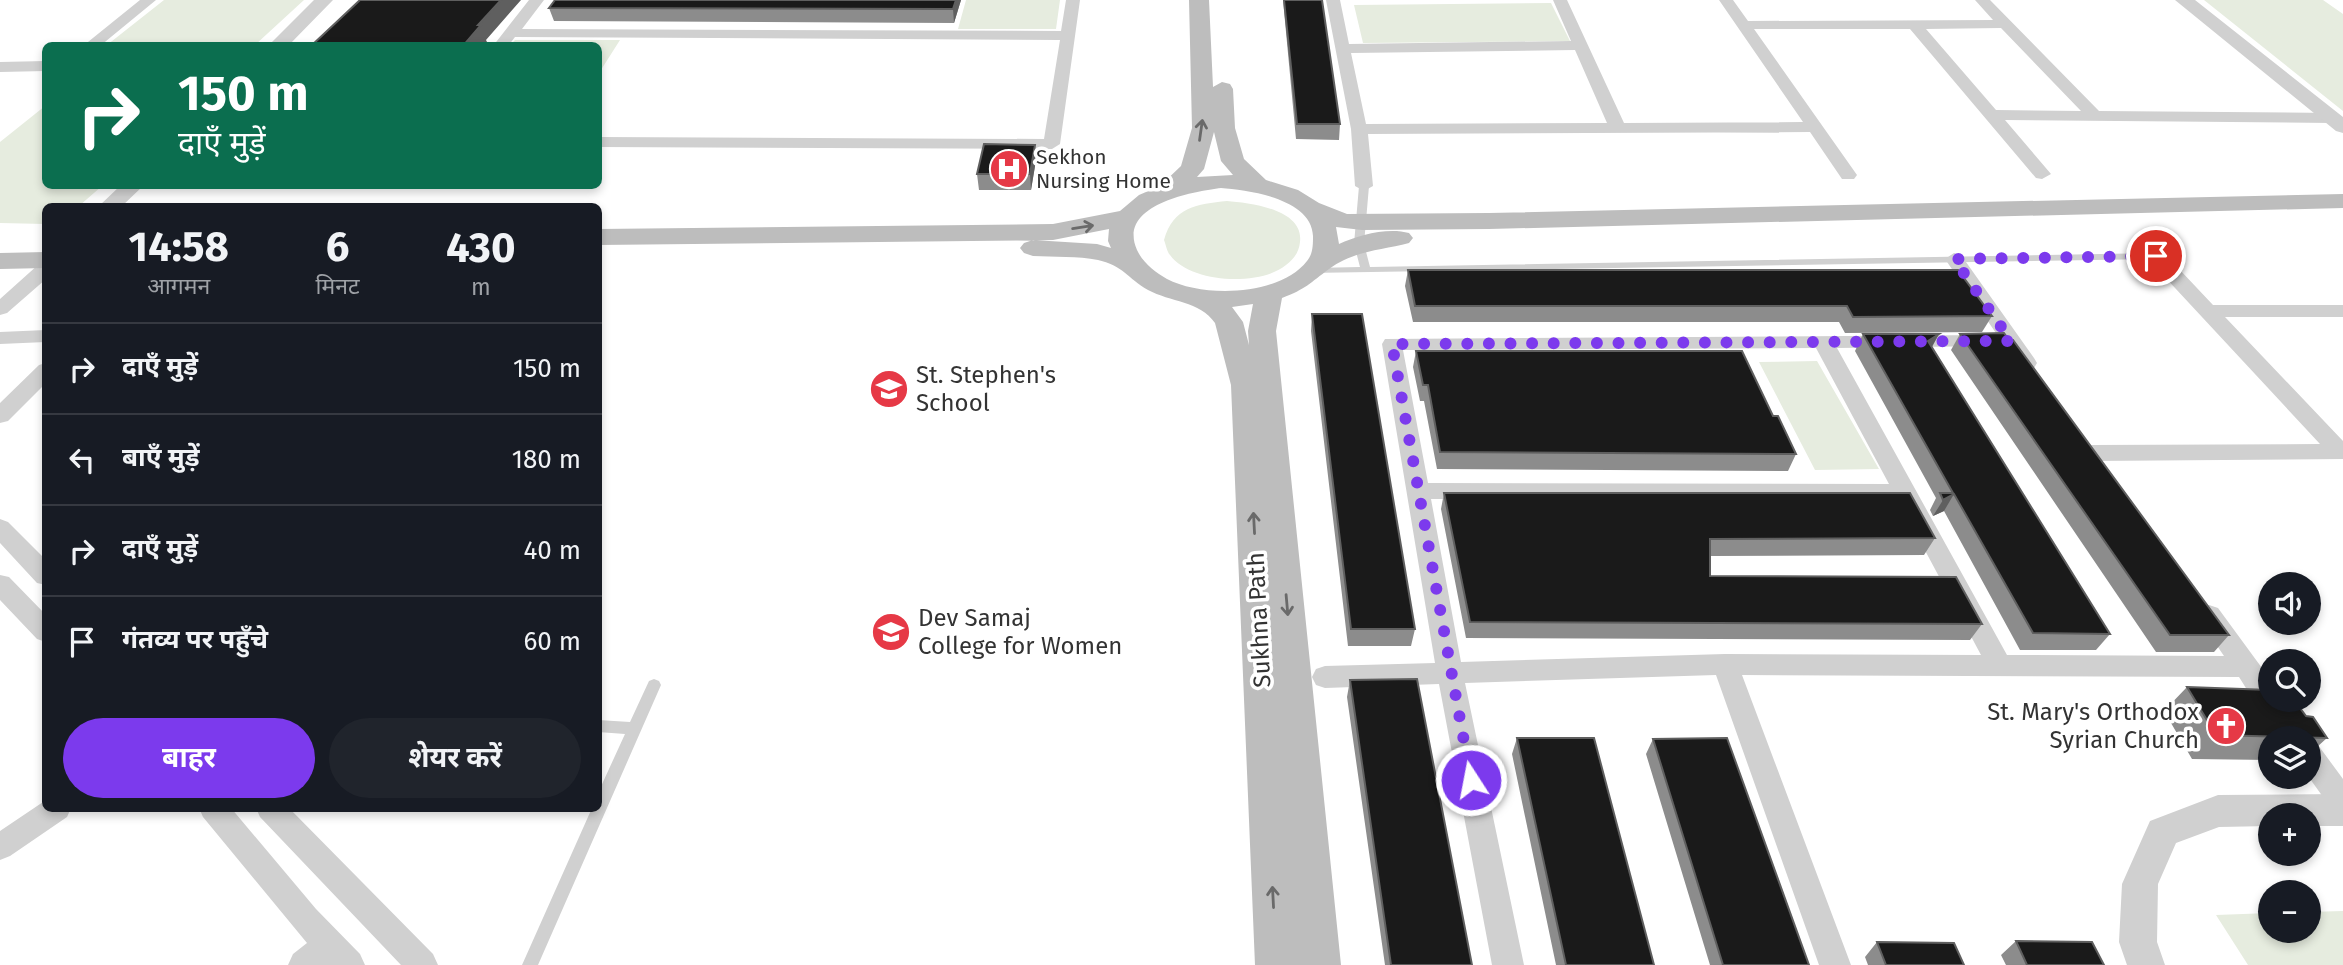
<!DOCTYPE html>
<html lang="hi">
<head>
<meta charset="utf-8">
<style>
	body { margin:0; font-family:"Fira Sans","Noto Sans Devanagari",sans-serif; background:#20242c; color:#f1f3f6; height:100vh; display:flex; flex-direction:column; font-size:26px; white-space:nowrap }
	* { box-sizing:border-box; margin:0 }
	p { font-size:23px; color:#9ea1a6 }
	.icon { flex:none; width:38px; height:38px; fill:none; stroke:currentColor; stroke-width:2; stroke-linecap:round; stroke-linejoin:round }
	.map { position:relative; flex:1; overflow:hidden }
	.panel { position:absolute; left:42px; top:203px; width:560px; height:609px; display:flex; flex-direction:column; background:#171b24; border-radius:10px; box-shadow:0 4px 10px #0003 }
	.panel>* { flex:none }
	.guide { position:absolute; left:42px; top:42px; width:560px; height:147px; border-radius:10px; box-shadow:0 4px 10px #0003; background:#0b6e4f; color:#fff; overflow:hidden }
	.controls { position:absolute; left:2258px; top:572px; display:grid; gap:14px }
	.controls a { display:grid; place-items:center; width:63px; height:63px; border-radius:50%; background:#171b24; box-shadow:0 4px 10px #0003; font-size:35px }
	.pin { position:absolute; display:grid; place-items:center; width:60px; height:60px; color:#fff; margin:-30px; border:4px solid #fff; border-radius:50%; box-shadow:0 2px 7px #0007 }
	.me { position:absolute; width:77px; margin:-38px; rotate:349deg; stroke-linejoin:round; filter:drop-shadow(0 0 5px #0008) }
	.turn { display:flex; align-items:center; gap:24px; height:147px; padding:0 21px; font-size:32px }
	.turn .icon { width:91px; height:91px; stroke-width:2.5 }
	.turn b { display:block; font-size:49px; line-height:60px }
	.eta { display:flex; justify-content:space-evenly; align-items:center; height:119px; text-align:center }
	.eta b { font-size:42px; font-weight:700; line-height:49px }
	.action { display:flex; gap:14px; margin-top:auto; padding:14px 21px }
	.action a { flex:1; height:80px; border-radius:42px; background:#7c3aed; color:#fff; font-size:28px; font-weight:700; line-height:80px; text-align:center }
	.action a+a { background:#20242c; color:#f1f3f6 }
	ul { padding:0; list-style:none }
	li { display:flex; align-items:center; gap:21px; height:91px; padding:0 21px; border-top:2px solid #363941 }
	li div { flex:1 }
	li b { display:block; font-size:26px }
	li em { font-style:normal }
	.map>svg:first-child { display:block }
	.green { fill:#e6ecdf }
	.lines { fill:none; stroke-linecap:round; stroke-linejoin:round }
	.service { fill:#d0d0d0; fill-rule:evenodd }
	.minor { fill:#d0d0d0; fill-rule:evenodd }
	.tertiary { fill:#d0d0d0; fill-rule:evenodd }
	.secondary { fill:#bdbdbd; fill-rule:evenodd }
	.wall { fill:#8c8c8c }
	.shaded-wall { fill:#5f5f5f }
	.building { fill:#1a1a1a; stroke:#5f5f5f; stroke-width:2 }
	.oneway { stroke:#6a6a6a }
	.route { stroke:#7c3aed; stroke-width:12; stroke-dasharray:0 21.6 }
	.labels { text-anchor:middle; stroke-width:7; stroke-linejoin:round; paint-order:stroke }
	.far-poi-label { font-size:21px; fill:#333; stroke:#fff; text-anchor:start }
	.poi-label { font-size:24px; fill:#333; stroke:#fff; text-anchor:start }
	.street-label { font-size:24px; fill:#333; stroke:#fff }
</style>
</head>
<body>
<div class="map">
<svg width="2343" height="965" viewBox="0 0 2343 965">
	<rect width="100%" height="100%" fill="#fff"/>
	<path class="green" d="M164 0H304L255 45H107Z
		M966 0H1060L1056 29H958Z
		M2204 0H2323L2343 14V111Z
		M1551 3 1570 41 1363 43 1354 5Z
		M515 40H620L599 73 598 46 510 45Z
		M45 106 46 186H102L79 206H46L45 224 0 223V142Z
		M1227 201C1250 203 1304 209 1300 242 1299 252 1294 259 1286 265 1261 286 1191 284 1170 255 1167 252 1166 245 1164 240 1173 207 1197 204 1227 201Z
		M1817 361 1879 469 1815 470 1759 362Z
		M2343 911V965H2248L2216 915 2270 913V931H2308V912Z"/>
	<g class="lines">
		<path class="service" d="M1364 183 1369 186 1364 244 1370 267 2156 253 2161 256 2156 259 1309 273V269L1313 268 1360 267 1354 244 1359 186Z
			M654 679 659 681 661 685 538 965H522L592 808H598V793L625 734 598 732V720L630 722 649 681Z"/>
		<path class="minor" d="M140 0H156L100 46H83Z
			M529 0H544L522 29 1061 31 1066 0H1080L1060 144 1052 149 598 147V137L1044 139 1060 40 515 37 508 46H493Z
			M1326 0H1340L1349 44 1571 41 1553 0H1567L1624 123 1803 122 1719 0H1733L1748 21 1993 20 1975 0H1990L2099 111 2332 113 2340 118 2332 123 2005 120 2051 174 2042 179 2036 178 1910 29H1754L1857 175 1854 179H1842L1810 132 1368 134 1373 186 1364 191 1355 186 1351 129ZM2001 28 2081 111 1996 110 1926 29ZM1575 50 1607 123 1366 124 1351 53Z
			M46 61V71L0 72V62Z
			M2156 250 2163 252 2213 305H2343V317H2225L2343 441V459L2092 461 2084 458 2081 453 2084 448 2092 445 2320 444 2149 260 2147 256 2149 252Z
			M1954 253 1961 255 2034 358 2037 363 2034 368H2020L1945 259Z
			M46 262V279L7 313 0 315V299L39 264Z
			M46 330V342L0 344V332Z
			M1987 335 1994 336 1997 341 1994 346 1837 348 2007 655 2224 656 2196 615 2200 608 2209 605 2218 608 2270 679V700H2283L2279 708C2258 715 2250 693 2239 677L1742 675 1851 965H1819L1716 675 1465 683 1524 965H1492L1439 684 1325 688 1316 685 1312 677 1316 669 1325 666 1435 663 1382 344 1385 339ZM1816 348 1889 484 1428 483 1403 350ZM1431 499 1898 500 1981 655 1725 654 1461 662Z
			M46 363V383L8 421 0 423V403L39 365Z
			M0 519 8 522 46 560V585L37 583 0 543Z
			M0 575 9 577 46 615V642L37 639 0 600Z
			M2308 741 2318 745 2343 779V815L2333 811 2308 776Z
			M46 800V808H71L67 817 10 856 0 860V831Z
			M199 808H231L316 909 360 954 365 965H288L293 954 307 943 203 817Z
			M256 808H289L433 954 438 965H401L260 817Z"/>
		<path class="tertiary" d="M314 0H333L288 46H268Z
			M2175 0H2195L2343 117V133L2336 131Z
			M120 186H143L122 206H99Z
			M2343 794V826H2308V816H2270V826L2219 827 2176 843 2158 884 2157 942 2165 965H2127L2119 942 2122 884 2150 821 2218 795Z"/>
		<path class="secondary" d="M1189 0H1209L1213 87 1222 82 1230 84 1233 89 1235 128 1244 159 1266 180 1298 190 1319 203 1347 214 1489 213 2343 194V208L1489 229 1362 230 1336 227 1339 244C1358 235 1388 227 1409 233L1413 238 1409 243C1382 250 1353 251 1329 269 1310 283 1306 289 1282 298L1276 331 1341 965H1255L1231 385 1215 323C1200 301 1170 302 1148 290 1127 278 1124 266 1098 260 1078 256 1054 257 1033 256L1024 253 1020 248 1024 243 1033 240 1097 244 1111 248 1108 241 1109 229 1053 240 598 245V229L1053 224 1120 211 1139 195 1160 186 1181 166 1192 128ZM1214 132 1221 161 1233 175 1197 177 1204 169ZM1221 188C1249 190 1312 199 1313 236 1313 245 1313 254 1307 261 1280 296 1203 298 1167 279 1155 272 1143 263 1137 250 1117 205 1191 192 1221 188ZM1253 304 1248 331 1249 345 1243 322 1232 307Z
			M46 252V268L0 269V253Z"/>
	</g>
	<path class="wall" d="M555 0H961L954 23 554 21 549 8Z
		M1283 0H1322L1340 124 1339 140 1296 139Z
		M1036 160 1031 190H979L977 174Z
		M1408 270 1992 316 1982 332 1845 333 1839 322H1413L1405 286Z
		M1312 314 1415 629 1411 646H1348L1311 331Z
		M1863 334H1939L1932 347 2110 634 2096 650H2020L1944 511 1933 516 1930 510 1936 498 1855 351Z
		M1960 334 2229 635 2214 652H2156L1951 350Z
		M1416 351 1773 416 1796 454 1788 471 1437 469 1424 401H1420L1413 367Z
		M1444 493 1935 538 1924 555 1710 556V576L1982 624 1970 640 1466 638 1441 509Z
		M1350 680 1472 965H1385L1347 697Z
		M2187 687 2306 716 2327 738 2308 755V738H2270V760L2192 759 2164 711Z
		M1517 738 1654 965H1556L1512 754Z
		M1653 739 1809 965H1710L1646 754Z
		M2016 941 2104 965H2006L2001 955Z
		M1877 942 1964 965H1868L1865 957Z"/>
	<path class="shaded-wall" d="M501 0H521L486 40 487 42 484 46H463L478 25Z
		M956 0H961L954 23 953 9Z
		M1035 145 1036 160 1031 190 1030 174Z
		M1939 334 1930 350 1928 341Z
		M1954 494 1944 511 1933 516 1943 500Z"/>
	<path class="building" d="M360 0H501L478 25H481L463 46H311Z
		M555 0H956L953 9 549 8Z
		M1284 0H1322L1340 124H1297Z
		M984 144 1035 145 1030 174H977Z
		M1408 270H1958L1992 316 1853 317 1847 306H1415Z
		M1312 314H1362L1415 629H1351Z
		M2004 333 2009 340H2013L2229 635H2170L1960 334Z
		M1863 334H1939L1928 341 2110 634 2033 633 1954 494 1943 500 1940 493H1953Z
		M1416 351H1742L1773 416H1778L1796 454 1440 452 1428 385H1423Z
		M1444 493H1910L1935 538 1710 539V576L1956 577 1982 624 1470 622Z
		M1417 679 1472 965H1391L1350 680Z
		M2187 687 2270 690V700H2294L2306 716 2313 717 2327 738 2216 735Z
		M1517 738H1594L1654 965H1566Z
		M1727 738 1809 965H1723L1653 739Z
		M2016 941 2092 942 2104 965H2027Z
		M1877 942 1954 943 1964 965H1886Z"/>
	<defs><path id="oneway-shaft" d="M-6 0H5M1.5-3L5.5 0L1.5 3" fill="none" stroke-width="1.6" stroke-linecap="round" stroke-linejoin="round" transform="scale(1.75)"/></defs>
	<g class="oneway">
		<use href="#oneway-shaft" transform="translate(1201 130) rotate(-82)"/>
		<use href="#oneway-shaft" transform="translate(1083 227) rotate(-9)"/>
		<use href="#oneway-shaft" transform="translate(1254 523) rotate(-93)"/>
		<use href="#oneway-shaft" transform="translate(1287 605) rotate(85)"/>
		<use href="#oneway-shaft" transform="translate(1273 897) rotate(-93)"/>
	</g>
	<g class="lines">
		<path class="route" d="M1471 780 1392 344 2011 341 1954 259 2156 256"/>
	</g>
	<defs>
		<g id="hospital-disc" transform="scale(2.0125)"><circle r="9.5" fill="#e63946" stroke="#fff"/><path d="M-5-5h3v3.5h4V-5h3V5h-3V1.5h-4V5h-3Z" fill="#fff"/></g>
		<g id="school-disc" transform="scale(2.0125)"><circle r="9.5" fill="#e63946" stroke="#fff"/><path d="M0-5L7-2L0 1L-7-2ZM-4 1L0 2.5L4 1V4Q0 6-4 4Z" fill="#fff"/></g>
		<g id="university-disc" transform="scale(2.0125)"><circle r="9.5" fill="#e63946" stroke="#fff"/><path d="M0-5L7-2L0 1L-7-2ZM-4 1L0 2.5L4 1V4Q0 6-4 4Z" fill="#fff"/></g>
		<g id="church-disc" transform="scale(2.0125)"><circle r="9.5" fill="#e63946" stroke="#fff"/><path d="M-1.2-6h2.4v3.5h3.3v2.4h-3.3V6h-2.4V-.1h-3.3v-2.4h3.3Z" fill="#fff"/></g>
	</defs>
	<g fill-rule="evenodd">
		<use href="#hospital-disc" x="1009" y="169"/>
		<use href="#school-disc" x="889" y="389"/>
		<use href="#university-disc" x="891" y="632"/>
		<use href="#church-disc" x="2226" y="726"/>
	</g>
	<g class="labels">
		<g class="far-poi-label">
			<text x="1036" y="164">Sekhon<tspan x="1036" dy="24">Nursing Home</tspan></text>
		</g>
		<g class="poi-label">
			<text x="916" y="383">St. Stephen's<tspan x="916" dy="28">School</tspan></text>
			<text x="918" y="626">Dev Samaj<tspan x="918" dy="28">College for Women</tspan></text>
			<text x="2199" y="720" text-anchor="end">St. Mary's Orthodox<tspan x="2199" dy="28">Syrian Church</tspan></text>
		</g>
		<g class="street-label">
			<text transform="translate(1259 620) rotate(-93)" y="8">Sukhna Path</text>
		</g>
	</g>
</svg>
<div class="controls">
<a><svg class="icon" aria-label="sound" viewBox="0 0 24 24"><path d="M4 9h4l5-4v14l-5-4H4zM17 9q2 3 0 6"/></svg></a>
<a><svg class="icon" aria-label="search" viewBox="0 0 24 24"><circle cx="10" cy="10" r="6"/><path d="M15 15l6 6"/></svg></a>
<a><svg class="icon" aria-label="layers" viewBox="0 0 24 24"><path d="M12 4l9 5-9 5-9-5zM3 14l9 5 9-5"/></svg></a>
<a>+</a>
<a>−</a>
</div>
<div class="pin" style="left:2156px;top:256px;background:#d93025"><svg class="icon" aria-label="arrive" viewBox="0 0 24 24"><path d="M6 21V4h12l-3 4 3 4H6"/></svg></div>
<svg class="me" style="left:1471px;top:780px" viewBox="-20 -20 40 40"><circle r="17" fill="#7c3aed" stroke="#fff" stroke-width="3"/><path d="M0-11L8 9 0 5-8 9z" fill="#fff"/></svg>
<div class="guide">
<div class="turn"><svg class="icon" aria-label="right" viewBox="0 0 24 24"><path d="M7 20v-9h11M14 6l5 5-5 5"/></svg><div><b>150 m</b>दाएँ मुड़ें</div></div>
</div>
<section class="panel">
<div class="eta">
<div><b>14:58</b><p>आगमन</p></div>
<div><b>6</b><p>मिनट</p></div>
<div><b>430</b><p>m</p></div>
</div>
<ul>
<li><svg class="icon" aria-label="right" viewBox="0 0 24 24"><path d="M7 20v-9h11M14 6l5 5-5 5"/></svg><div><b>दाएँ मुड़ें</b></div><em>150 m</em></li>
<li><svg class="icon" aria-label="left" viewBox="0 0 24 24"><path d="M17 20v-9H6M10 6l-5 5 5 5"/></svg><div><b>बाएँ मुड़ें</b></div><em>180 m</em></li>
<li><svg class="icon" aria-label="right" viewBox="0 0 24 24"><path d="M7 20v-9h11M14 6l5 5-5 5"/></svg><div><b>दाएँ मुड़ें</b></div><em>40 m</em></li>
<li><svg class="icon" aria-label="arrive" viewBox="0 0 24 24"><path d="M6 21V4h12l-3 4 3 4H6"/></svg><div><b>गंतव्य पर पहुँचे</b></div><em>60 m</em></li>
</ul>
<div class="action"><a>बाहर</a><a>शेयर करें</a></div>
</section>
</div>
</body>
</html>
